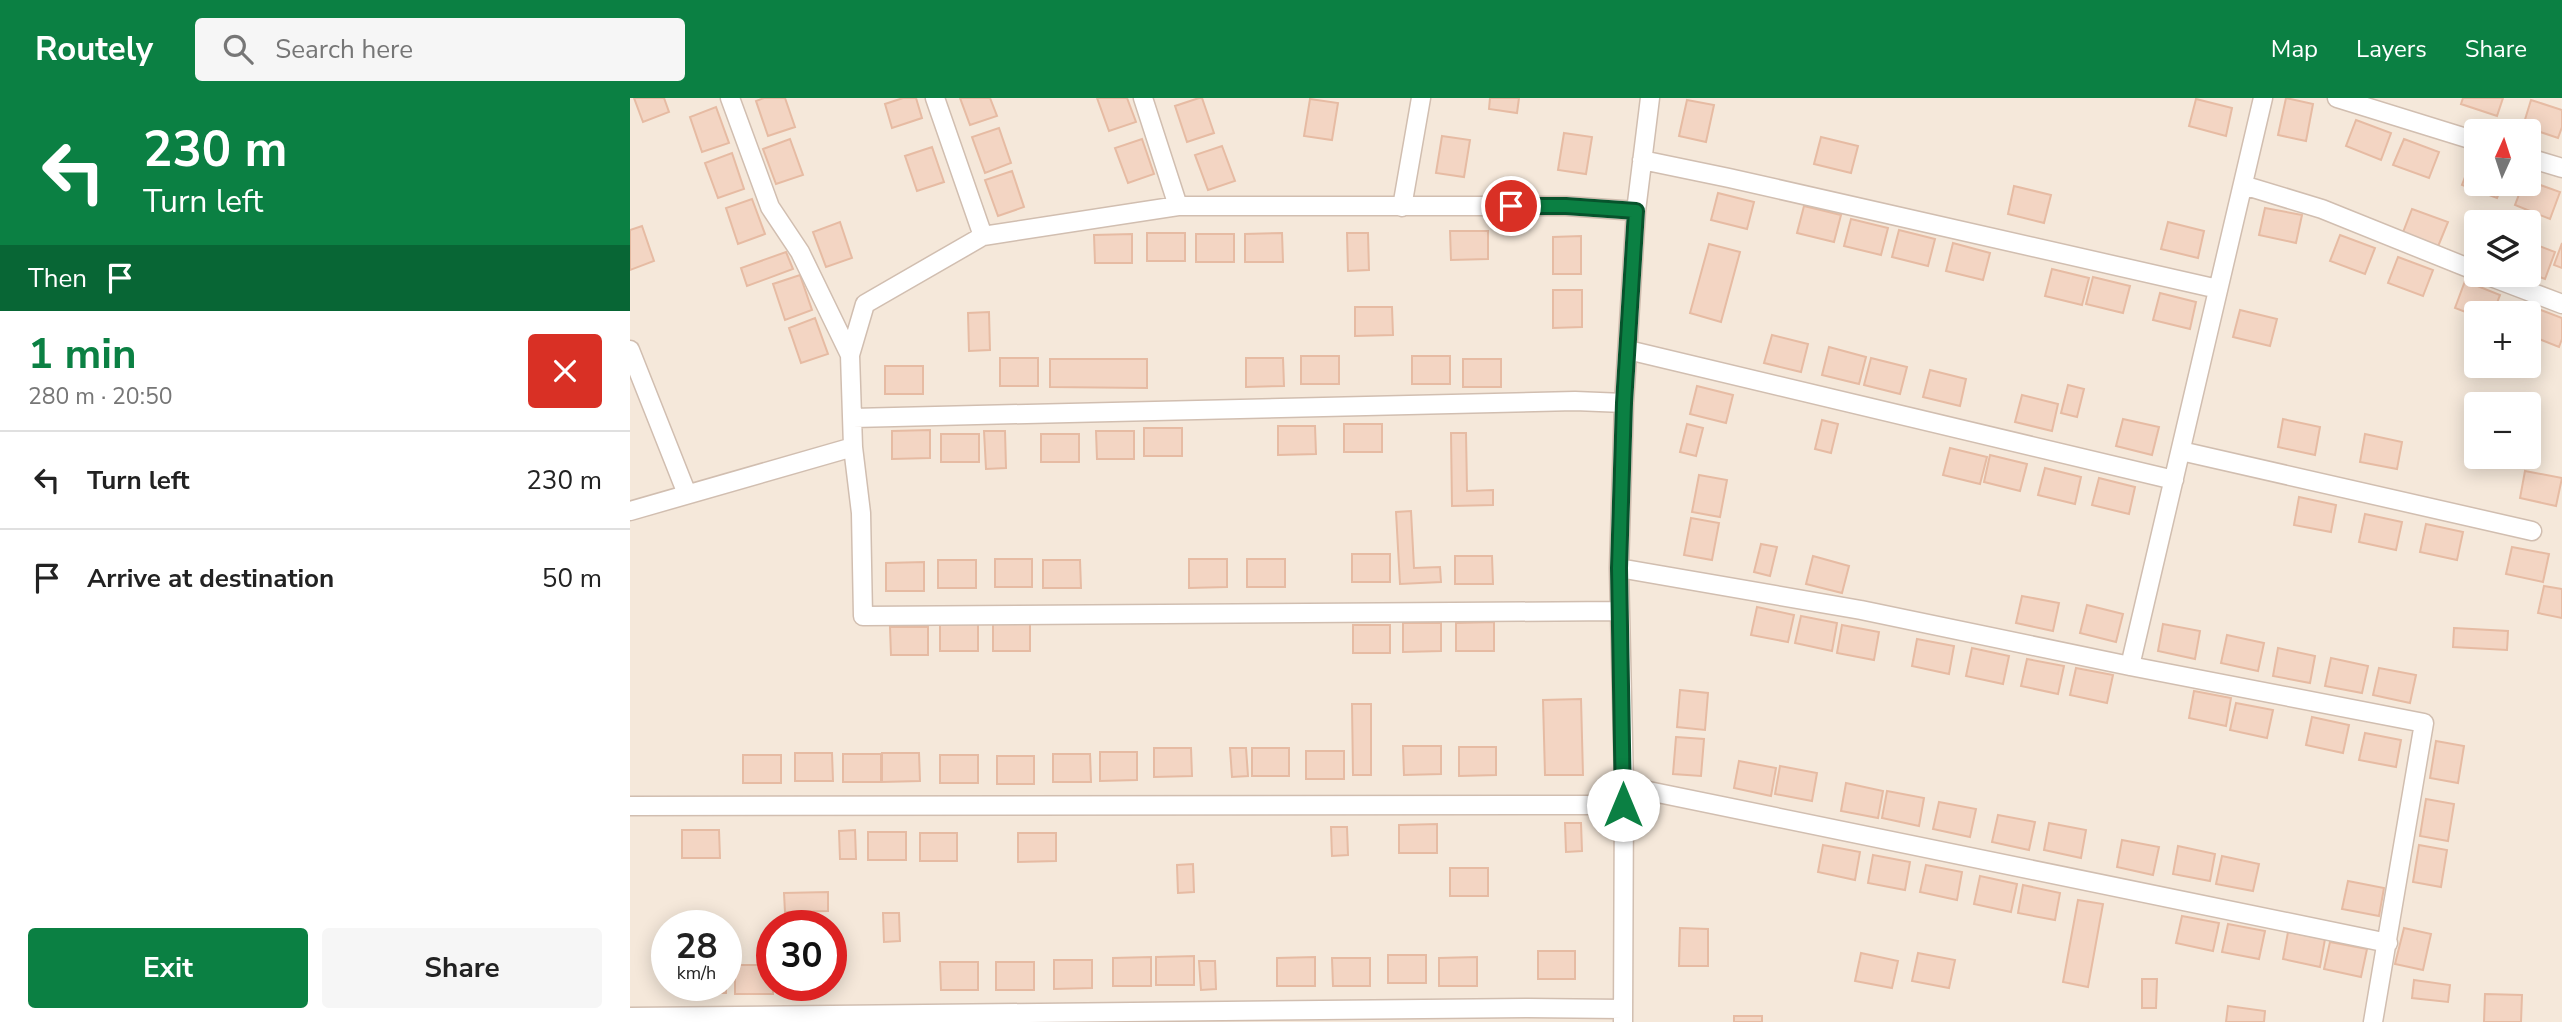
<!DOCTYPE html>
<html lang="en">
<head>
<meta charset="utf-8">
<style>
	body { margin:0; font-family:"Nunito Sans",sans-serif; background:#f6f6f6; color:#222; height:100vh; display:flex; flex-direction:column; font-size:26px; white-space:nowrap }
	* { box-sizing:border-box; margin:0 }
	p { font-size:23px; color:#767676 }
	.icon { flex:none; width:38px; height:38px; fill:none; stroke:currentColor; stroke-width:2; stroke-linecap:round; stroke-linejoin:round }
	.map { position:relative; flex:1; overflow:hidden }
	.details { display:flex; flex-direction:column; background:#fff; width:630px }
	.details>* { flex:none }
	.guide { background:#0b8043; color:#fff; overflow:hidden }
	.needle { width:46px; rotate:3deg }
	.fabs { position:absolute; left:1834px; top:21px; display:grid; gap:14px }
	.fabs a { display:grid; place-items:center; width:77px; height:77px; border-radius:7px; background:#fff; box-shadow:0 4px 18px #0003; font-size:35px }
	.speed { position:absolute; left:21px; top:812px; display:flex; gap:14px; font-size:35px; font-weight:700; text-align:center }
	.speed>* { display:grid; place-content:center; width:91px; height:91px; border-radius:50%; background:#fff; box-shadow:0 4px 18px #0003; line-height:1 }
	.speed small { font-size:18px; font-weight:400 }
	.speed .limit { border:10px solid #d22; background:#fff; color:#111 }
	.pin { position:absolute; display:grid; place-items:center; width:60px; height:60px; color:#fff; margin:-30px; border:4px solid #fff; border-radius:50%; box-shadow:0 2px 7px #0007 }
	.me { position:absolute; width:77px; margin:-38px; rotate:0deg; stroke-linejoin:round; filter:drop-shadow(0 0 5px #0008) }
	.turn { display:flex; align-items:center; gap:24px; height:147px; padding:0 28px; font-size:32px }
	.turn .icon { width:91px; height:91px; stroke-width:2.5 }
	.turn b { display:block; font-size:49px; line-height:60px }
	.then { display:flex; align-items:center; height:66px; padding:0 28px; background:#0003; gap:14px; font-size:26px }
	.round { display:grid; place-items:center; flex:none; width:74px; height:74px; border-radius:7px; background:#f6f6f6 }
	.head { display:flex; align-items:center; justify-content:space-between; height:119px; padding:0 28px }
	h1 { font-size:42px; font-weight:700; line-height:52px; color:#0b8043 }
	.cta { display:flex; gap:14px; margin-top:auto; padding:14px 28px }
	.cta a { flex:1; height:80px; border-radius:7px; background:#0b8043; color:#fff; font-size:28px; font-weight:700; line-height:80px; text-align:center }
	.cta a+a { background:#f6f6f6; color:#222 }
	ul { padding:0; list-style:none }
	li { display:flex; align-items:center; gap:21px; height:98px; padding:0 28px; border-top:2px solid #e0e0e0 }
	li div { flex:1 }
	li b { display:block; font-size:26px }
	li em { font-style:normal }
	header { display:flex; align-items:center; gap:42px; box-sizing:border-box; height:98px; padding:0 35px; background:#0b8043; color:#fff }
	header strong { font-size:33px }
	nav { display:flex; gap:38px; margin-inline-start:auto; font-size:24px }
	.search { width:490px; height:63px; background:#f6f6f6; display:flex; align-items:center; gap:18px; box-sizing:border-box; padding:0 24px; border-radius:7px; color:#767676; font-size:26px }
	main { display:flex; flex:1; min-height:0 }
	.map>svg:first-child { display:block }
	.residential { fill:#f5e8da; fill-rule:evenodd }
	.building { fill:#f3d5c3; stroke:#e6bba3; stroke-width:2 }
	.lines { fill:none; stroke-linecap:round; stroke-linejoin:round }
	.minor-casing { stroke:#d1beb0; stroke-width:21 }
	.minor { stroke:#fff; stroke-width:18 }
	.route-casing { stroke:#07532c; stroke-width:18 }
	.route { stroke:#0b8043; stroke-width:12 }
</style>
</head>
<body>
<header>
<strong>Routely</strong>
<div class="search"><svg class="icon" aria-label="search" viewBox="0 0 24 24"><circle cx="10" cy="10" r="6"/><path d="M15 15l6 6"/></svg>Search here</div>
<nav><a>Map</a><a>Layers</a><a>Share</a></nav>
</header>
<main>
<section class="details">
<div class="guide">
<div class="turn"><svg class="icon" aria-label="left" viewBox="0 0 24 24"><path d="M17 20v-9H6M10 6l-5 5 5 5"/></svg><div><b>230 m</b>Turn left</div></div>
<div class="then">Then<svg class="icon" aria-label="arrive" viewBox="0 0 24 24"><path d="M6 21V4h12l-3 4 3 4H6"/></svg></div>
</div>
<div class="head"><div><h1>1 min</h1><p>280 m · 20:50</p></div><a class="round" style="background:#d93025;color:#fff"><svg class="icon" aria-label="close" viewBox="0 0 24 24"><path d="M6 6l12 12M18 6L6 18"/></svg></a></div>
<ul>
<li><svg class="icon" aria-label="left" viewBox="0 0 24 24"><path d="M17 20v-9H6M10 6l-5 5 5 5"/></svg><div><b>Turn left</b></div><em>230 m</em></li>
<li><svg class="icon" aria-label="arrive" viewBox="0 0 24 24"><path d="M6 21V4h12l-3 4 3 4H6"/></svg><div><b>Arrive at destination</b></div><em>50 m</em></li>
</ul>
<div class="cta"><a>Exit</a><a>Share</a></div>
</section>
<div class="map">
<svg width="1932" height="924" viewBox="0 0 1932 924">
	<rect width="100%" height="100%" fill="#fdf6ec"/>
	<path class="residential" d="M0 0H1932V924H0ZM1846 33H1899V86H1846ZM1846 124H1899V177H1846ZM1846 215H1899V268H1846ZM1846 306H1899V359H1846ZM37 828H96V887H37ZM142 828H201V887H142Z"/>
	<path class="building" d="M4 0H34L39 14 13 24Z
		M134 0H155L165 29 138 38 126 3Z
		M273 0H286L292 20 262 30 255 6Z
		M330 0H360L367 18 340 27Z
		M467 0H497L506 24 479 33Z
		M569 0H572L584 35 557 44 545 8Z
		M860 0H889L887 15 859 11Z
		M1656 0 1683 6 1676 43 1648 37Z
		M1833 0H1873L1867 18 1831 6Z
		M680 1 708 5 702 42 674 38Z
		M1566 1 1602 10 1596 38 1559 28Z
		M1057 2 1084 7 1076 44 1049 38Z
		M1901 2 1932 12V29L1928 40 1893 28Z
		M86 9 99 45 72 54 60 19Z
		M1726 22 1761 35 1751 62 1716 48Z
		M369 30 381 65 355 75 342 39Z
		M934 35 962 39 956 76 928 72Z
		M812 38 840 42 834 79 806 75Z
		M1191 39 1228 48 1221 75 1184 66Z
		M160 41 173 77 146 86 133 51Z
		M512 41 524 76 498 85 485 50Z
		M1774 41 1809 54 1799 80 1763 67Z
		M592 48 605 83 578 92 565 57Z
		M302 49 314 84 287 93 275 58Z
		M102 55 114 91 88 100 75 65Z
		M1842 61 1846 62V86H1873L1867 100 1832 87Z
		M382 73 394 109 368 118 355 82Z
		M1899 83 1930 94 1920 121 1885 107 1893 86H1899Z
		M1384 88 1421 97 1414 125 1378 116Z
		M1088 95 1124 104 1117 131 1081 122Z
		M122 101 135 136 108 146 96 110Z
		M1174 108 1211 117 1204 144 1167 135Z
		M1635 110 1672 117 1666 145 1629 137Z
		M1782 111 1818 124 1807 151 1772 137Z
		M1221 121 1258 130 1251 157 1214 148Z
		M210 124 222 160 196 169 183 134Z
		M1538 124 1574 133 1568 160 1531 151Z
		M12 128 24 163 0 172V132Z
		M1269 132 1305 141 1298 168 1262 159Z
		M820 133H858V161L821 162Z
		M517 135H555V163H517Z
		M652 135 653 164H615V136Z
		M717 135H738L739 172 718 173Z
		M502 136V165H465L464 137Z
		M566 136H604V164H566Z
		M1710 137 1745 150 1735 176 1700 163Z
		M951 138V176H923V139Z
		M1899 144 1925 154 1915 181 1899 175Z
		M1323 145 1360 155 1353 182 1316 173Z
		M1932 145V170L1924 167Z
		M1079 146 1110 154 1091 224 1060 215Z
		M156 154 163 171 117 188 111 170Z
		M1768 159 1803 172 1793 198 1758 185Z
		M1422 171 1459 180 1452 207 1415 198Z
		M170 177 182 212 155 222 143 186Z
		M1463 179 1500 188 1493 215 1456 206Z
		M1835 183 1870 197 1863 215H1846V218L1825 210Z
		M923 192H952V229L923 230Z
		M1530 195 1566 204 1560 231 1523 222Z
		M725 209H762L763 237 725 238Z
		M1903 209 1932 220V241L1929 249 1899 237V222Z
		M1610 212 1647 221 1640 248 1603 239Z
		M359 214 360 252 339 253 338 215Z
		M185 220 198 256 171 265 159 230Z
		M1142 237 1178 246 1171 274 1134 265Z
		M1199 249 1236 259 1229 286 1192 277Z
		M671 258H709V286H671Z
		M782 258H820V286H782Z
		M370 260H408V288H370Z
		M616 260H653L654 288 616 289Z
		M1241 260 1277 269 1270 296 1234 287Z
		M420 261H517V290L420 289Z
		M833 261H871V289H833Z
		M255 268H293V296H255Z
		M1300 272 1336 281 1330 308 1293 299Z
		M1438 287 1454 291 1447 319 1431 315Z
		M1067 288 1103 297 1096 325 1060 316Z
		M1392 297 1428 306 1422 333 1385 324Z
		M1493 321 1529 329 1522 357 1486 348Z
		M1653 321 1690 329 1685 357 1648 349Z
		M1192 322 1208 326 1201 355 1185 351Z
		M714 326H752V354H714Z
		M1057 326 1073 330 1066 358 1050 354Z
		M648 328H685L686 356 648 357Z
		M514 330H552V358H514Z
		M300 332V360L262 361V333Z
		M354 333H375L376 370 356 371Z
		M466 333H504V361H467Z
		M821 335H836L837 393 863 392V407L822 408Z
		M311 336H349V364H311Z
		M411 336H449V364H411Z
		M1735 336 1772 344 1767 371 1730 364Z
		M1320 350 1357 359 1350 386 1313 377Z
		M1360 357 1397 366 1390 393 1354 384Z
		M1415 370 1451 379 1445 406 1408 397Z
		M1895 373 1932 380 1926 408 1890 400Z
		M1069 377 1097 382 1090 419 1062 414Z
		M1469 380 1505 389 1499 416 1462 407Z
		M1669 399 1706 407 1701 434 1664 427Z
		M781 413 784 470 810 469 811 484 770 486 766 414Z
		M1735 416 1772 424 1766 452 1729 444Z
		M1061 420 1089 425 1082 462 1054 457Z
		M1796 426 1833 434 1827 462 1790 454Z
		M1131 446 1147 449 1140 478 1124 474Z
		M1882 449 1919 456 1913 484 1876 476Z
		M722 456H760V484H722Z
		M825 458H862L863 486H825Z
		M1183 458 1219 468 1212 495 1176 486Z
		M365 461H402V489H365Z
		M559 461H597V489L559 490Z
		M617 461H655V489H617Z
		M308 462H346V490H308Z
		M413 462H450L451 490H413Z
		M294 464V493H256V465Z
		M1914 488 1932 491V520L1908 515Z
		M1392 498 1429 505 1423 533 1386 525Z
		M1457 507 1493 516 1486 544 1450 535Z
		M1127 509 1164 517 1158 544 1121 537Z
		M1171 518 1207 525 1202 553 1165 545Z
		M400 524V553H363V525Z
		M864 524V553H826V525Z
		M310 525H348V553H310Z
		M773 525H811V553L773 554Z
		M1533 526 1570 533 1565 561 1528 553Z
		M723 527H760V555H723Z
		M1212 527 1249 534 1244 562 1207 555Z
		M260 529H298V557H261Z
		M1824 530 1878 533 1877 552 1823 549Z
		M1597 537 1634 545 1628 573 1591 565Z
		M1287 541 1324 548 1319 576 1282 568Z
		M1342 550 1379 558 1373 586 1336 578Z
		M1648 550 1685 558 1680 585 1643 578Z
		M1701 560 1738 568 1732 595 1695 588Z
		M1397 561 1434 568 1428 596 1391 588Z
		M1446 570 1483 577 1477 605 1440 597Z
		M1749 570 1786 577 1780 605 1743 597Z
		M1050 592 1078 595 1075 632 1047 629Z
		M1564 593 1601 600 1596 628 1559 620Z
		M951 601 953 677H915L913 602Z
		M1606 605 1643 612 1637 640 1600 632Z
		M722 606H741V677H723Z
		M1682 619 1719 627 1713 655 1676 647Z
		M1735 635 1771 642 1766 669 1729 662Z
		M1046 639 1074 641 1071 678 1043 676Z
		M1806 643 1834 648 1828 685 1800 680Z
		M773 648H811V676L774 677Z
		M829 649H866V677L829 678Z
		M524 650H561L562 678 524 679Z
		M600 650H616L618 678 602 679Z
		M622 650H659V678H622Z
		M676 653H714V681H676Z
		M470 654H507V682L470 683Z
		M165 655H202L203 683H165Z
		M252 655H289L290 683 252 684Z
		M213 656H251V684H213Z
		M423 656H460L461 684H423Z
		M113 657H151V685H113Z
		M310 657H348V685H310Z
		M367 658H404V686H367Z
		M1109 663 1146 670 1141 698 1104 690Z
		M1150 668 1187 675 1182 703 1145 696Z
		M1216 685 1253 693 1248 720 1211 713Z
		M1257 693 1294 700 1289 728 1252 720Z
		M1796 701 1824 706 1818 743 1790 738Z
		M1309 704 1346 711 1340 739 1303 731Z
		M1368 717 1405 724 1399 752 1362 744Z
		M935 725H951L952 753 936 754Z
		M1419 725 1456 732 1451 760 1414 752Z
		M807 726V755H769V727Z
		M701 729H717L718 757 702 758Z
		M52 732H89L90 760H52Z
		M225 732 226 761H210L209 733Z
		M238 734H276V762H238Z
		M290 735H327V763H290Z
		M388 735H426V763L388 764Z
		M1492 742 1529 749 1523 777 1487 769Z
		M1193 747 1230 754 1225 782 1188 774Z
		M1789 747 1817 752 1811 789 1783 784Z
		M1548 748 1585 756 1580 783 1543 776Z
		M1243 757 1280 764 1275 792 1238 785Z
		M1592 758 1629 766 1623 793 1586 786Z
		M563 766 564 794 548 795 547 767Z
		M1296 767 1332 774 1327 802 1290 794Z
		M820 770H858V798H820Z
		M1350 778 1387 786 1381 814 1344 806Z
		M1718 783 1754 790 1749 818 1712 811Z
		M1393 787 1430 795 1425 822 1388 815Z
		M198 794V813L155 814 154 795Z
		M1448 802 1473 806 1458 889 1433 884Z
		M253 815H269L270 843 254 844Z
		M1552 818 1589 825 1583 853 1546 845Z
		M1598 826 1635 833 1629 861 1592 854Z
		M1050 830 1078 831V868H1049Z
		M1774 830 1801 836 1793 872 1765 866Z
		M1658 834 1695 841 1690 869 1653 861Z
		M1700 844 1737 851 1731 879 1694 871Z
		M908 853H945V881H908Z
		M1231 855 1268 863 1262 890 1225 883Z
		M1288 855 1325 862 1319 890 1282 883Z
		M758 857H796V885H758Z
		M564 858V887H526V859Z
		M521 859V888H483V860Z
		M685 859V888H647V860Z
		M847 859V888H809V860Z
		M702 860H740V888H703Z
		M424 862H462V890L424 891Z
		M569 863H585L586 891 571 892Z
		M310 864H348V892H311Z
		M366 864H404V892H366Z
		M105 867H142L143 896H105Z
		M1512 881H1527L1526 910H1512Z
		M1784 882 1820 887 1818 904 1782 900Z
		M58 887H96V895H58Z
		M159 887H196V894H159Z
		M1855 896 1892 897 1891 924H1854Z
		M1598 908 1635 913 1634 924H1596Z
		M1104 918H1132V924H1104Z"/>
	<g class="lines">
		<g class="minor-casing">
			<path id="minor" d="M100 0 140 109 170 154 220 257
				M305 0 353 138
				M513 0 548 108
				M1707 0 1846 43
				M1899 60 1932 70
				M1012 62 1099 80 1588 191
				M1613 87 1692 111 1846 173
				M772 109 791 0
				M1856 177 1932 206
				M0 252 57 396
				M998 252 1544 382
				M223 320 945 303 994 305
				M1551 353 1902 433
				M0 413 223 349
				M989 470 1231 512 1500 568 1794 625 1743 924
				M990 513 233 518 231 415 223 349 220 257 235 206 353 138 548 108H936L1006 113
				M1500 568 1633 0
				M994 688 1758 845
				M0 708 994 707
				M0 919 897 910 993 911
				M993 924 994 688 989 470 994 305 1006 113 1020 0"/>
		</g>
		<use href="#minor" class="minor"/>
	</g>
	<g class="lines">
		<g class="route-casing">
			<path id="route" d="M881 108H936L1006 113 994 305 989 470 993 707"/>
		</g>
		<use href="#route" class="route"/>
	</g>
</svg>
<div class="fabs">
<a><svg class="needle" viewBox="-14 -14 28 28"><path d="M0-13l5 13h-10z" fill="#e53935"/><path d="M0 13l5-13h-10z" fill="#767676"/></svg></a>
<a><svg class="icon" aria-label="layers" viewBox="0 0 24 24"><path d="M12 4l9 5-9 5-9-5zM3 14l9 5 9-5"/></svg></a>
<a>+</a>
<a>−</a>
</div>
<div class="speed"><div>28<small>km/h</small></div><div class="limit">30</div></div>
<div class="pin" style="left:881px;top:108px;background:#d93025"><svg class="icon" aria-label="arrive" viewBox="0 0 24 24"><path d="M6 21V4h12l-3 4 3 4H6"/></svg></div>
<svg class="me" style="left:993px;top:707px" viewBox="-20 -20 40 40"><circle r="19" fill="#fff"/><path d="M0-13L10 11 0 6-10 11z" fill="#0b8043"/></svg>
</div>
</main>
</body>
</html>
